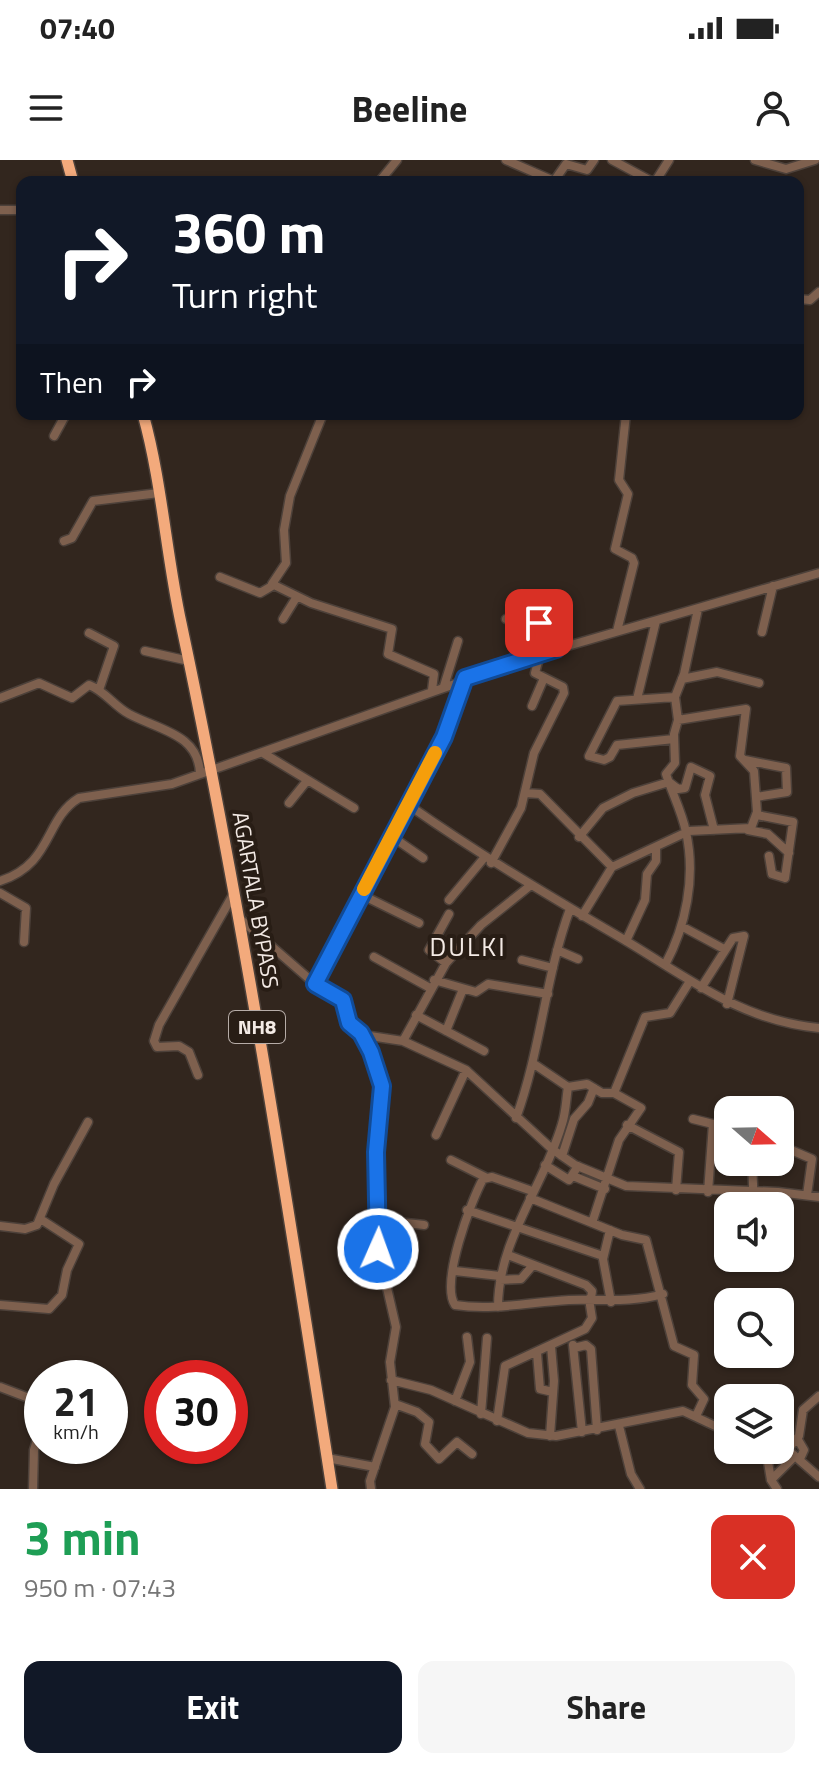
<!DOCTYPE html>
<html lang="en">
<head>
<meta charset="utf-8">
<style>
	body { margin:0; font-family:"Titillium Web",sans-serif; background:#f6f6f6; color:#222; height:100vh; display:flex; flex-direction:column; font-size:30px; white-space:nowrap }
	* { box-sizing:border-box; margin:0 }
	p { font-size:26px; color:#767676 }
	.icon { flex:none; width:44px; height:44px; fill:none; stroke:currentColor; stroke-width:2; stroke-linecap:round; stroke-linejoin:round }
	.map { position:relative; height:1329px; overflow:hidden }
	.sheet { display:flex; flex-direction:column; background:#fff; flex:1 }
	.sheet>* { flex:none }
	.banner { position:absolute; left:16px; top:16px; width:788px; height:244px; border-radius:16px; box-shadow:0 2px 6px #0004; background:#111827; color:#fff; overflow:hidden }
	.needle { width:52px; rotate:110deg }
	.tools { position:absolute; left:714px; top:936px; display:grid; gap:16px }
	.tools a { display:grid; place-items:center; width:80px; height:80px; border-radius:16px; background:#fff; box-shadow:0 2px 6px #0004; font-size:40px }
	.speed { position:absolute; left:24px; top:1200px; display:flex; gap:16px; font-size:40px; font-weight:700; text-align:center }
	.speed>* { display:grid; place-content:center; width:104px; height:104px; border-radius:50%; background:#fff; box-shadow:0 2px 6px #0004; line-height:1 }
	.speed small { font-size:20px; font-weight:400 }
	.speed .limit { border:12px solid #d22; background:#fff; color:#111 }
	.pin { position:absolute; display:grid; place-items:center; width:68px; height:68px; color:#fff; margin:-34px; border-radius:16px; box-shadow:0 4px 12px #0006 }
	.me { position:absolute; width:88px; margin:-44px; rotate:2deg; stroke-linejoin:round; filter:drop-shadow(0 0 6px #0008) }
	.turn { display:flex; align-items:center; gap:28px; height:168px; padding:0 24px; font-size:36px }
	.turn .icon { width:104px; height:104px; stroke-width:2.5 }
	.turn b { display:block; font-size:56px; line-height:68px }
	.then { display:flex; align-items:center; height:76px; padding:0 24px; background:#0003; gap:16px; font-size:30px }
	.round { display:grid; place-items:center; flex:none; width:84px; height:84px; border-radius:16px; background:#f6f6f6 }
	.head { display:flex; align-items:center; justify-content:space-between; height:136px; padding:0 24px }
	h1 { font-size:48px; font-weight:700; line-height:60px; color:#1e9e55 }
	.button { display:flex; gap:16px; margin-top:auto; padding:16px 24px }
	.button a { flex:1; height:92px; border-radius:16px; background:#111827; color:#fff; font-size:32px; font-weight:700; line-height:92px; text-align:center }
	.button a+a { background:#f6f6f6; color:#222 }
	.status { display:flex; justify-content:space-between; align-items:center; height:56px; padding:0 40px; background:#fff; direction:ltr }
	.status svg { height:22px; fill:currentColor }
	header { display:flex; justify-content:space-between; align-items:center; height:104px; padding:0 24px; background:#fff; font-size:36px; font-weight:700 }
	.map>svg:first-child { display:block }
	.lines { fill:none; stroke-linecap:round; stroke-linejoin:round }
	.minor-casing { stroke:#4d413a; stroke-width:11 }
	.highway-casing { stroke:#4d413a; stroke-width:14 }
	.minor { stroke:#7e604e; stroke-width:8 }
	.highway { stroke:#f3aa7c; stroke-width:11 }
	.route-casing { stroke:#114b97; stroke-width:20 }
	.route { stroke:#1a73e8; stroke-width:14 }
	.slow { stroke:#f59e0b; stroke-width:14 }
	.labels { text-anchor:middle; stroke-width:8; stroke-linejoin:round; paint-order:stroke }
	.shield { fill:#281d15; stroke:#b6aca7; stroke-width:2 }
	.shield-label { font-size:20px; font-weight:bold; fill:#f3eae5 }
	.street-label { font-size:22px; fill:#f3eae5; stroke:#281d15 }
	.quarter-label { font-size:26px; letter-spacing:2px; fill:#f3eae5; stroke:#281d15 }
</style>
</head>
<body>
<div class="status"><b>07:40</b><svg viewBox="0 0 49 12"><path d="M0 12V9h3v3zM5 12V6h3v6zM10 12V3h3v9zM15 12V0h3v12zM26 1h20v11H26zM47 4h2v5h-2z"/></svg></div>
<header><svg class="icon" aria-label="menu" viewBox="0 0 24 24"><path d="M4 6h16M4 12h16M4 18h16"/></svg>Beeline<svg class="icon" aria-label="person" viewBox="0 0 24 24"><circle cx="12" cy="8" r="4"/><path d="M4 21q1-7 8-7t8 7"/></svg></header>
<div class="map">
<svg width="819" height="1329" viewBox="0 0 819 1329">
	<rect width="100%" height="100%" fill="#32261e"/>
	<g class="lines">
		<g class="minor-casing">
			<path id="minor" d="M506 0 554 21 566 4 587 10 594 0
				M612 0 653 22
				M755 0 786 9 815 0
				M379 22 397 0
				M655 22 669 0
				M0 50H22
				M798 139 810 140 819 132
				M323 254 290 336 284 370 286 403 272 424 311 443 392 469 388 494 434 514 432 530
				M54 276 66 254
				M64 381 72 378 93 341 159 333
				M220 417 260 433 272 426
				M283 459 296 438
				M506 459 558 466 561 473 556 489
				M617 471 634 403 632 398 615 389 628 334 619 320 626 254
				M762 472 773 426
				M89 473 114 486 99 530
				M145 491 189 501
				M682 519 717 512 759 523
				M444 526 458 481
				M0 538 39 523 72 538 89 525C105 531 114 546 129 554 159 570 199 574 200 614
				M637 539 656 461
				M532 546 544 518
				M674 579 617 585 610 597 604 600 589 596 617 541 675 537
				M263 593 354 648
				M745 600 786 608 787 632 756 637
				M525 633 540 634 612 707 689 671 751 668 757 652 754 611 740 596 746 549 678 560
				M289 643 306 622
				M410 646C477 693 546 734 616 775 685 815 737 860 819 868
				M757 655 793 662 785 718 772 714 769 696
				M748 670 768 674 789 693
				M579 677 603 648 633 633 669 622 678 629 685 628 691 607 710 616 705 635 714 670
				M394 678 423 698
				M491 703 521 648 534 593 564 533 563 527 535 513 540 494
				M0 721C53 704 44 659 79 638L172 624 540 494 819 413
				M0 733 26 748 24 782
				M362 735 419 763
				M449 740 484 698
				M582 756 612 707
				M239 758 315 824 343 840 354 869 370 876 403 881 466 910 552 989 575 1005 626 1026 778 1032 819 1037
				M683 767 724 789
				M626 781 645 740 647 714 656 701V688
				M557 790 578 799
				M374 797 430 828
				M522 800 553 808
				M446 803 429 790 449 754
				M665 805C686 766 696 717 686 672 682 652 672 633 666 614L675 603 674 574 678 560 675 537 684 514 698 449
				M434 820 476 832 488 824 548 834
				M315 824 444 577 465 518
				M701 828 733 778 744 776 727 844
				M416 855 484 891
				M446 871 463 829
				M361 873 382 926 376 992 378 1089 396 1167 390 1202 395 1247 370 1321 371 1329
				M403 881 446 803 481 765 531 725
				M198 915 189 892 179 886 157 887 154 881 159 865 234 733
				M568 927 587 924 602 933H614L645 857 670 853 690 821
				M516 958C541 890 545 817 570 749
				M693 959 713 964 708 1032
				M627 965 679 992 676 1030
				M436 975 466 910
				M791 990 812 999 807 1035
				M562 996 574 959 588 943 594 928
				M451 1000 485 1017
				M752 1002 754 1046
				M545 1005 569 1020 578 1006
				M573 1016 605 1029
				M532 1031 492 1017 483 1019C471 1041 440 1123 455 1145 493 1151 531 1142 569 1140 602 1139 631 1143 663 1134
				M530 1038 622 1075 646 1080 674 1186 694 1195 692 1225 704 1239 696 1256
				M467 1050 603 1096
				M380 1060 424 1065
				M592 1063 619 980 641 948 614 933
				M0 1066 25 1069 37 1065 54 1024 88 962
				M610 1070 603 1099 611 1142
				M508 1095 586 1125 592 1131 591 1139
				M455 1111 500 1116
				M500 1120 521 1119 533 1105
				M0 1145 49 1149 62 1135 67 1110 79 1084 42 1060
				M498 1147C498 1080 544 1026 562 964 566 952 566 939 568 927L534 904
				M573 1185 582 1272
				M574 1188 586 1185 591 1189 597 1270
				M537 1193 540 1229 553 1232
				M391 1220 431 1230 528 1273 556 1276 683 1251 728 1272
				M0 1227 42 1243
				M455 1241 470 1202 467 1177
				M395 1244 417 1252 429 1262 425 1284 439 1299 457 1282 472 1294
				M481 1254 487 1178
				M497 1261 505 1206 585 1169 592 1158 589 1139
				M619 1266 631 1314 640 1329
				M550 1276 554 1221 551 1186
				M797 1278 804 1290 800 1299
				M780 1283 819 1317
				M788 1289 799 1276 803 1250 819 1236
				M766 1290 771 1320 777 1329
				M327 1298 375 1307
				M771 1320 795 1296
				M33 1329 34 1290 42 1263"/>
		</g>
		<g class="highway-casing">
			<path id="highway" d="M67 0 73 22
				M143 254C162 322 166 394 181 463 242 750 287 1039 332 1329"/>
		</g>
		<use href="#minor" class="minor"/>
		<use href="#highway" class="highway"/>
	</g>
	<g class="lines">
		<g class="route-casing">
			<path id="route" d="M378 1089 376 992 382 926 371 892 361 873 349 863 343 840 315 824 444 577 465 518 556 489 561 469 539 463"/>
		</g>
		<use href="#route" class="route"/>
		<path class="slow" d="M364 729 435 593"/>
	</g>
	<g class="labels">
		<rect class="shield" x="229" y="851" width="56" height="32" rx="6"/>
		<g class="shield-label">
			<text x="257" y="874">NH8</text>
		</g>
		<g class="street-label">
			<text transform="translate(256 740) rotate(80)" y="8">AGARTALA BYPASS</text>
		</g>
		<g class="quarter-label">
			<text x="468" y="796">DULKI</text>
		</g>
	</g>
</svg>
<div class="tools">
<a><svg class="needle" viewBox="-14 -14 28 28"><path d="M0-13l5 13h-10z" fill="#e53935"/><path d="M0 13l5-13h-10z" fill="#767676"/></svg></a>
<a><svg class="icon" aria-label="sound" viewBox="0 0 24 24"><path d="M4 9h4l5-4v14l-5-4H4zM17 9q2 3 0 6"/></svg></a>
<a><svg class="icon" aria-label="search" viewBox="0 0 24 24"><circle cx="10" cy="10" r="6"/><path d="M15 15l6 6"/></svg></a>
<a><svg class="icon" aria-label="layers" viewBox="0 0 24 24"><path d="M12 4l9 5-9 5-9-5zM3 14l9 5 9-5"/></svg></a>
</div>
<div class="speed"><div>21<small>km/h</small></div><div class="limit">30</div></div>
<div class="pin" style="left:539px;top:463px;background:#d93025"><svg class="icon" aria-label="arrive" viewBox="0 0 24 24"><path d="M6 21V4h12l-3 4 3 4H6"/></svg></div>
<svg class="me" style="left:378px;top:1089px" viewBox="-20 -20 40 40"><circle r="17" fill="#1a73e8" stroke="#fff" stroke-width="3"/><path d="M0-11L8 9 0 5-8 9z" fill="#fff"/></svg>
<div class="banner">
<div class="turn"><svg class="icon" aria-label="right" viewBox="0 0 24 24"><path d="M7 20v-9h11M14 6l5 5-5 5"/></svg><div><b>360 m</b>Turn right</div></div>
<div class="then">Then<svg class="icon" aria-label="right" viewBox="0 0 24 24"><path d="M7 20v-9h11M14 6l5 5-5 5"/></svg></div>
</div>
</div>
<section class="sheet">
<div class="head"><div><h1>3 min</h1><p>950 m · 07:43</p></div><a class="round" style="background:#d93025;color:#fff"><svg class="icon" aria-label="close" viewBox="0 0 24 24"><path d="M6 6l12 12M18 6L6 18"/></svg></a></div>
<div class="button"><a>Exit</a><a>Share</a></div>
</section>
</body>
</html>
